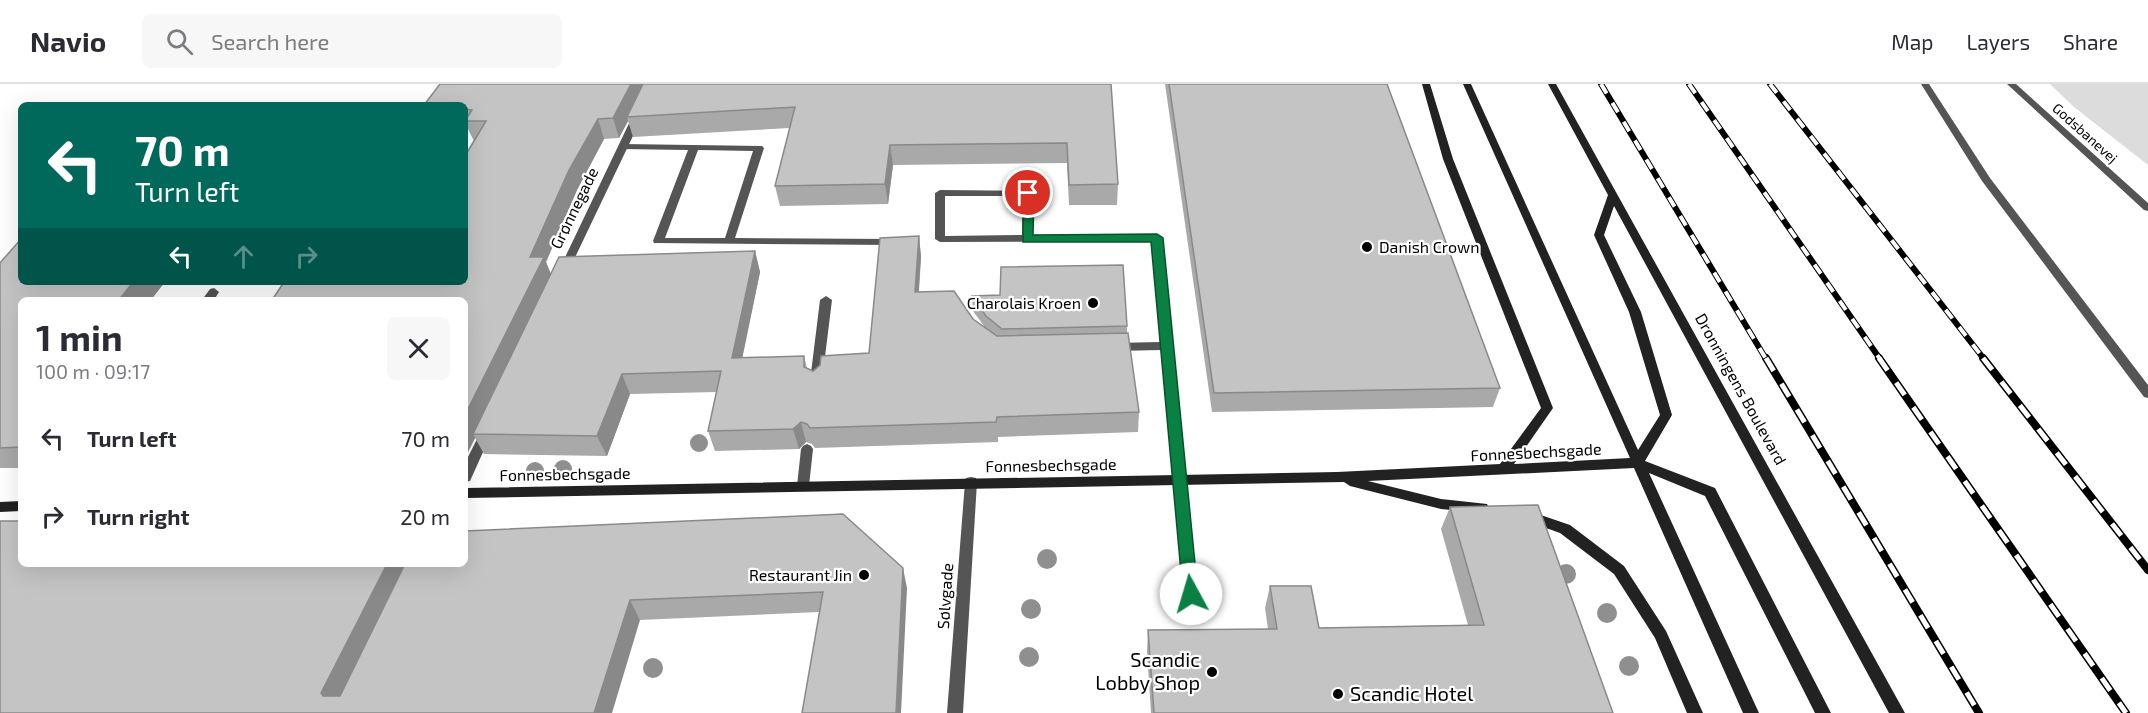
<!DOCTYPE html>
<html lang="en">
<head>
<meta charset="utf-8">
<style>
	body { margin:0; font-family:"Exo 2",sans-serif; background:#f7f7f7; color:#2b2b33; height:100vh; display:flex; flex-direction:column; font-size:22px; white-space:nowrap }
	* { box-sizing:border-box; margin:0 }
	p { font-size:20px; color:#7c7c81 }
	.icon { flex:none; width:33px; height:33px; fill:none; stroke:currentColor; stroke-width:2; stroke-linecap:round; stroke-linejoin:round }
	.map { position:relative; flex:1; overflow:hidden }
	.side { position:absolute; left:18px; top:213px; width:450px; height:270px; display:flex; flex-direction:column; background:#fff; border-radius:9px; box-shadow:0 6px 24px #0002 }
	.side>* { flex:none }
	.hud { position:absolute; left:18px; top:18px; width:450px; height:183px; border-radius:9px; box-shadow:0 6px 24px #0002; background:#00695c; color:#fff; overflow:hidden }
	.pin { position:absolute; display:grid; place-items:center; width:51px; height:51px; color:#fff; margin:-26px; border:3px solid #fff; border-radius:50%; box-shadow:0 2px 6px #0007 }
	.me { position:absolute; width:66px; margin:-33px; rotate:354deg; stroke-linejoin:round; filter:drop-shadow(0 0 4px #0008) }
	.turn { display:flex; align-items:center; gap:21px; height:126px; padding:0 18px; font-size:27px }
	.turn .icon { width:78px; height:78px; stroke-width:2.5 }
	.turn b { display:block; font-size:42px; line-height:51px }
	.lanes { display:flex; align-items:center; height:57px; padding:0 18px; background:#0003; justify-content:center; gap:30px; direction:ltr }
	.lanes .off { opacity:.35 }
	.round { display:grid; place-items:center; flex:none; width:63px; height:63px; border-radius:9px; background:#f7f7f7 }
	.overview { display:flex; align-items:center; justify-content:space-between; height:102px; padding:0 18px }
	h1 { font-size:36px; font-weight:700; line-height:45px }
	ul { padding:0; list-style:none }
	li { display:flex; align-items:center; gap:18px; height:78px; padding:0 18px }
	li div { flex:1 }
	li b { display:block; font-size:22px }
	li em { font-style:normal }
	header { display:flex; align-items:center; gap:36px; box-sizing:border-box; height:84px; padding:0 30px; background:#fff; border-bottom:2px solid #e1e1e2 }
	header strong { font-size:28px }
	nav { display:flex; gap:33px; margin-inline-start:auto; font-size:21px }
	.search { width:420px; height:54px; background:#f7f7f7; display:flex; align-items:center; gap:15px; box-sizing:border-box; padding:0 21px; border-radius:9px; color:#7c7c81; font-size:22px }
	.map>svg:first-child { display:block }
	.green { fill:#dcdcdc }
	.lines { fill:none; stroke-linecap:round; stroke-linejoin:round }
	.service { fill:#555; fill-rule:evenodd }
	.minor { fill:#555; fill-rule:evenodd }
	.tertiary { fill:#555; fill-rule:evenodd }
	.secondary { fill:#222; fill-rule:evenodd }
	.rail-far1-casing { stroke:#000; stroke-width:6 }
	.rail-casing { stroke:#000; stroke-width:8 }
	.rail-far1 { stroke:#fff; stroke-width:4; stroke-dasharray:11; stroke-linecap:butt }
	.rail { stroke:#fff; stroke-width:5; stroke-dasharray:15; stroke-linecap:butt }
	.tree { fill:#8f8f8f }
	.wall { fill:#a9a9a9 }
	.shaded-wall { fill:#898989 }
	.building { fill:#c4c4c4; stroke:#898989; stroke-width:1.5 }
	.route { fill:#0b8043; stroke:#07532c; stroke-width:1.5 }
	.poi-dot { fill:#000; stroke:#fff; stroke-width:2 }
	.labels { text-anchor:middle; stroke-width:4.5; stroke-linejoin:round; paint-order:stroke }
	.far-street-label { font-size:14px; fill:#000; stroke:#fff }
	.street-label { font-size:16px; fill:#000; stroke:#fff }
	.poi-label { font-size:16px; fill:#000; stroke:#fff; text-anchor:end }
	.near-poi-label { font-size:20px; fill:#000; stroke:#fff; text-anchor:end }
</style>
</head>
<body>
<header>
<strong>Navio</strong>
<div class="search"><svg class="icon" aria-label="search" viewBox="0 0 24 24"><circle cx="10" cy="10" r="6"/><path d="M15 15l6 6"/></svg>Search here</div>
<nav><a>Map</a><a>Layers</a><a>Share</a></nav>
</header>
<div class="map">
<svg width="2148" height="629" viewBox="0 0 2148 629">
	<rect width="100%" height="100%" fill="#fff"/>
	<path class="green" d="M2050 0H2148V81L2074 23Z"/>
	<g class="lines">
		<path class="service" d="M1921 0H1929L1990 94 2148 301V314L2144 313 1982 97Z
			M622 60 762 62 764 64 735 154 893 155 898 158 893 161 654 159 653 157 688 66 619 65V61ZM698 66 753 67 725 154H665Z
			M940 106 1032 107V151H1157L1162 154 1198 510 1196 514 1191 516 1186 514 1184 510 1162 266 1114 267 1108 263 1114 259 1161 258 1152 157 940 158 935 155V109ZM945 112H1023L1022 151 945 152Z
			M214 204 219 208 214 216H202L210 205Z
			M826 212 832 216 822 297 816 301 810 297 820 216Z
			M807 360 811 362 813 365 809 402 808 406H798L797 402 801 365 803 362Z"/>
		<path class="minor" d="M638 28 643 31 569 186 568 189H560L559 186 633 31Z
			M486 343 490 345 492 348 470 397 465 398V379L482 345Z"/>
		<path class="tertiary" d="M2007 0H2016L2148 119V127L2144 126Z
			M971 393 976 394 977 398 963 629H947L965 398 966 394Z"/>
		<path class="secondary" d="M1422 0H1430L1453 75 1553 324 1514 380 1630 374 1463 0H1471L1638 366 1660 331 1629 228 1594 151 1608 111 1548 0H1556L1905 629H1889L1614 122 1604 151 1641 228 1672 331 1645 377 1715 404 1831 629H1815L1705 412 1649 389 1759 629H1743L1634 384 1368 397 1441 415 1487 420 1489 424 1487 428 1482 429 1441 425 1350 402 1344 398 465 414V404L1337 388 1500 380 1541 324 1443 75Z
			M21 417V427L0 428V418Z
			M1529 427 1570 441 1624 482 1666 547 1703 629H1687L1655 554 1614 490 1560 449 1524 436 1522 432 1524 428Z"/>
		<g class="rail-far1-casing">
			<path id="rail-far1" d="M1601 0 1766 275
				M1689 0 1880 275
				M1770 0 1984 275"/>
		</g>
		<g class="rail-casing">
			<path id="rail" d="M1766 274 1979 629
				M1879 274 2126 629
				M1983 274 2148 486"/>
		</g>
		<use href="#rail-far1" class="rail-far1"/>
		<use href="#rail" class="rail"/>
	</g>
	<g class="tree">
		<circle cx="699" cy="359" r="9"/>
		<circle cx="563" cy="385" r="9"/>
		<circle cx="535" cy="387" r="9"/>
		<circle cx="1047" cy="475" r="10"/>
		<circle cx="1566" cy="490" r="10"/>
		<circle cx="1031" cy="525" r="10"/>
		<circle cx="1607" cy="529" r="10"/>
		<circle cx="1029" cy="573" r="10"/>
		<circle cx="1629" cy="582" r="10"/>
		<circle cx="653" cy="584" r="10"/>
	</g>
	<path class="wall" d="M1111 0 1118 100 1117 121H1069L1067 79 893 81 888 120 780 122 775 102 790 44 633 53 628 37 619 54 604 55 577 106 546 178 551 190 755 167 760 188 742 274 804 272 807 284 813 287 869 269 919 152 921 173 919 208 973 235 984 242 973 227 972 212 1127 242V249L1139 328 1138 348 998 353V358L815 364 812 360 806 358 799 365 715 367 708 347 717 308 630 310 607 372 484 370 475 354 467 370H465V198L474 57 468 45H465V21Z
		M1165 0H1387L1500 304 1493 323 1212 328Z
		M0 179 21 216V384H0Z
		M1450 423 1613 629H1151L1147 568 1148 546 1268 545 1265 524 1270 502 1319 544 1468 541 1441 445Z
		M21 480 907 504 819 528 640 536Z"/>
	<path class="shaded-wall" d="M631 0H647L627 33 628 37 619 54 613 34Z
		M598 35 604 55 577 106 546 178 552 193 473 350 475 354 467 370 465 366V331L530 173 569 86Z
		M890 61 893 81 888 120 885 100Z
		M919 152 921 173 917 229 915 208Z
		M755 167 760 188 738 295 732 274Z
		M133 198H165L151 216H119Z
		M622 290 630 310 607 372 597 352Z
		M801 338 806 358 799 365 793 345Z
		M387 480H412L339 628 323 612 321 609Z
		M903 484 907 504 901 629H896Z
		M630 516 640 536 612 629H594Z"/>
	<path class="building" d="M440 0H631L613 34 598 35 569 86 530 173H544L465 331V216H272L284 198H465V72L486 37H465L472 26 465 25V21H424Z
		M643 0H1111L1118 100 1069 101 1067 59 890 61 885 100 775 102 795 23 627 33Z
		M1169 0H1387L1500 304 1214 309Z
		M919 152 915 208 954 207 973 235 997 252 1128 249 1139 328 997 333 996 338 810 344 807 340 801 338 793 345 708 347 721 287 622 290 597 352 473 350 559 173 755 167 732 274 804 272V283L813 287 820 281 821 272 869 269 880 154Z
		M21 155V198H133L119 216H21V363L0 364V179Z
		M1123 181 1127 242 1002 245 986 232 972 212 1000 211 1001 183Z
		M1538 421 1613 629H1154L1148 546 1277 545 1270 502H1311L1319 544 1484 541 1450 423Z
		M843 430 903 484 896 629H802L823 508 630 516 594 629H0V437H21V480H387L321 609 323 612H340L405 480H465V447Z"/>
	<path class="route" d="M1028 105 1034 109 1033 151 1157 150 1163 154 1198 510 1196 514 1191 516 1185 514 1183 510 1151 158H1023V109Z"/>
	<g class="poi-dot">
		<circle cx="1367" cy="163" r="6"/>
		<circle cx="1093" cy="219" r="6"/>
		<circle cx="864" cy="491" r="6"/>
		<circle cx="1212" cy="588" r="6"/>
		<circle cx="1338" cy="610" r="6"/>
	</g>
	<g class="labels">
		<g class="far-street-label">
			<text transform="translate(2085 49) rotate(42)" y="5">Godsbanevej</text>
		</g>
		<g class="street-label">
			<text transform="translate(574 124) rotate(-64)" y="6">Grønnegade</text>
			<text transform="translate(1741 305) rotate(61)" y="6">Dronningens Boulevard</text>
			<text transform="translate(1536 368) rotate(-3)" y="6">Fonnesbechsgade</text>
			<text transform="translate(1051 381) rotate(-1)" y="6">Fonnesbechsgade</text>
			<text transform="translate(565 390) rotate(-1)" y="6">Fonnesbechsgade</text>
			<text transform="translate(945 512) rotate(-86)" y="6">Sølvgade</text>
		</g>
		<g class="poi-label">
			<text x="1379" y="169" text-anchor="start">Danish Crown</text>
			<text x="1081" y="225">Charolais Kroen</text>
			<text x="852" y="497">Restaurant Jin</text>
		</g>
		<g class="near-poi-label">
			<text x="1200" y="583">Scandic<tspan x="1200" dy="23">Lobby Shop</tspan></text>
			<text x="1350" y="617" text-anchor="start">Scandic Hotel</text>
		</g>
	</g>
</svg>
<div class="pin" style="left:1028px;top:109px;background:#d93025"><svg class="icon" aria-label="arrive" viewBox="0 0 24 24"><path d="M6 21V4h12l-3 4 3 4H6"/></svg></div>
<svg class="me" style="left:1191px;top:510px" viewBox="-20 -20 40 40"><circle r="19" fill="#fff"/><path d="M0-13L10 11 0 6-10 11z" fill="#0b8043"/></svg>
<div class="hud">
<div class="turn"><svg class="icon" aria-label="left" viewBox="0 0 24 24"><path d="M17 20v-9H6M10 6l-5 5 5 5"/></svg><div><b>70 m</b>Turn left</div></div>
<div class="lanes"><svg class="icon" aria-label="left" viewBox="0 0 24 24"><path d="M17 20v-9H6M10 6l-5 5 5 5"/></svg><svg class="icon off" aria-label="ahead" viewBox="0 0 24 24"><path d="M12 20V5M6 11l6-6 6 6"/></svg><svg class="icon off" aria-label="right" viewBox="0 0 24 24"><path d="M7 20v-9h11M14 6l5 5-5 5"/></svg></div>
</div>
<section class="side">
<div class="overview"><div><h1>1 min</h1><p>100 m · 09:17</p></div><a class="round"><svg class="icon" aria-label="close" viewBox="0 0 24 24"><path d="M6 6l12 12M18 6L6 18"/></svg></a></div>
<ul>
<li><svg class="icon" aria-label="left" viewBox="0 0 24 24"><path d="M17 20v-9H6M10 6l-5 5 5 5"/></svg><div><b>Turn left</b></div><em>70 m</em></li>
<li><svg class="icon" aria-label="right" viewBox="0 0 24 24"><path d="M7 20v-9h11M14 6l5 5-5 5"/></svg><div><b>Turn right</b></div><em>20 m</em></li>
</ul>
</section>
</div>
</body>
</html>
